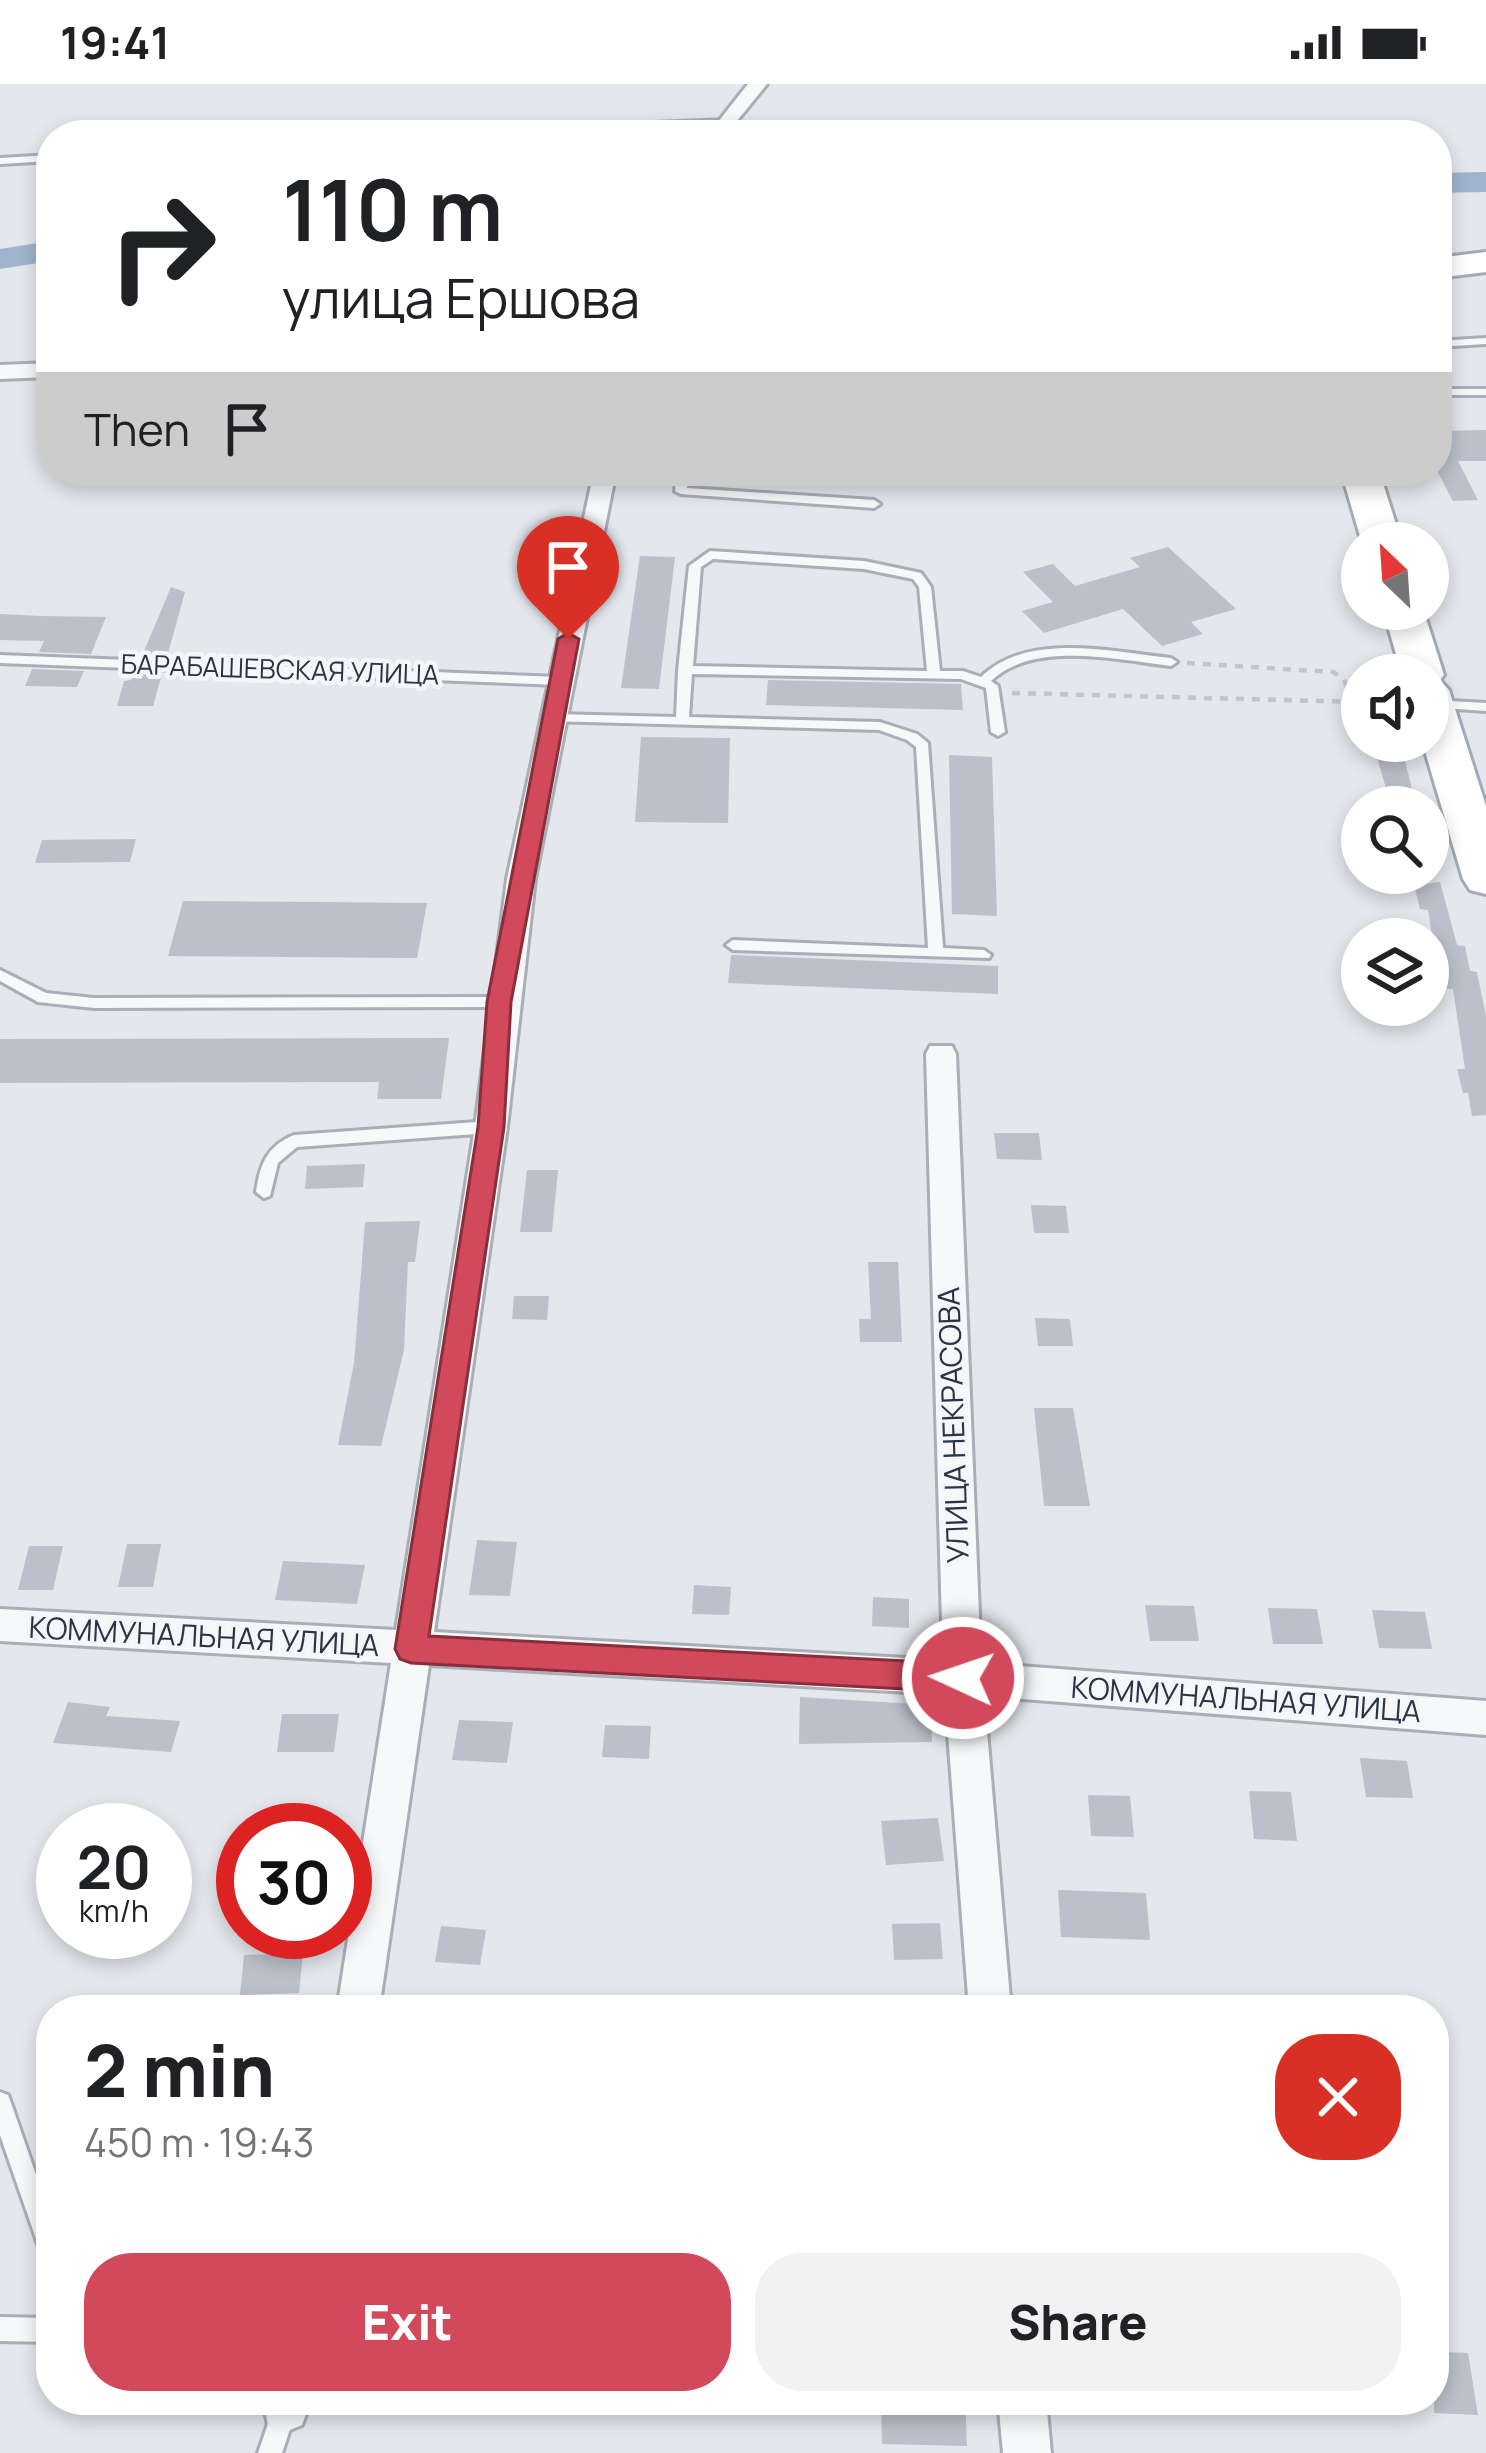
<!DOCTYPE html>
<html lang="en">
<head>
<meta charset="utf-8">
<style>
	body { margin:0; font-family:Manrope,sans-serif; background:#f2f2f2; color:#202124; height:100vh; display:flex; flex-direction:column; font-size:45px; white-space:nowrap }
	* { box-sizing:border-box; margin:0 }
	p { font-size:39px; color:#757577 }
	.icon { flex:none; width:66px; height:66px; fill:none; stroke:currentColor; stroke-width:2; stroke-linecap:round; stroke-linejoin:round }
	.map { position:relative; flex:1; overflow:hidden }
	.panel { position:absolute; left:36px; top:1911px; width:1413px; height:420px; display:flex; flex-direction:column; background:#fff; border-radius:48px; box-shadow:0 6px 18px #0003 }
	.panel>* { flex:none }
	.top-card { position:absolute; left:36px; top:36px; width:1416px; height:366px; border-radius:48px; box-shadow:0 6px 18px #0003; background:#fff; color:#202124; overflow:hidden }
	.needle { width:78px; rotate:335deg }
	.fabs { position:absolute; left:1341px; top:438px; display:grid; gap:24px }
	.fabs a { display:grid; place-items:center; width:108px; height:108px; border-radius:50%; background:#fff; box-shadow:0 6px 18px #0003; font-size:60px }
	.speed { position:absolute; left:36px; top:1719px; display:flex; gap:24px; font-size:60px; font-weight:700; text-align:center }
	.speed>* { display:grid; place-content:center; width:156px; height:156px; border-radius:50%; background:#fff; box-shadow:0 6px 18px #0003; line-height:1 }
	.speed small { font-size:30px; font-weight:400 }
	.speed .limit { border:18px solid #d22; background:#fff; color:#111 }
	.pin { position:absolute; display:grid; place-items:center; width:102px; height:102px; color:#fff; margin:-123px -51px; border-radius:50% 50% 50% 0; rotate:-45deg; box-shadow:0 0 12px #0007 }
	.pin .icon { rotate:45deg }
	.me { position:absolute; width:132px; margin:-66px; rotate:273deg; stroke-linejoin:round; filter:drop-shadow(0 0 9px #0008) }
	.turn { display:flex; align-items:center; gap:42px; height:252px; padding:0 48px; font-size:54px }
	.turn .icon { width:156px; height:156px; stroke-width:2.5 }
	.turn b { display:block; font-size:84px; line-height:102px }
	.then { display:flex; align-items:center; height:114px; padding:0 48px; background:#0003; gap:24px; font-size:45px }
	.round { display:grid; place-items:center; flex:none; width:126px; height:126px; border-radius:48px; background:#f2f2f2 }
	.headline { display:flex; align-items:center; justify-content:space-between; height:204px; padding:0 48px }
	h1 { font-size:72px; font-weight:800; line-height:90px }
	.action { display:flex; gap:24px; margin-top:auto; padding:24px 48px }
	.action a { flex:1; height:138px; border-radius:48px; background:#d1495b; color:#fff; font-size:48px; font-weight:800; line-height:138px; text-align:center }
	.action a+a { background:#f2f2f2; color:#202124 }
	.status { display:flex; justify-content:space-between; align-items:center; height:84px; padding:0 60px; background:#fff; direction:ltr }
	.status svg { height:33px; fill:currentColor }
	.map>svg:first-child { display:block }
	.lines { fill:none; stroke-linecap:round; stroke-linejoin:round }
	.river { fill:#9fb4cc; fill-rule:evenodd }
	.building { fill:#bbc0ca }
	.lane-casing { stroke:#a9aeb7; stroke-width:6 }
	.street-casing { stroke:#a9aeb7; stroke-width:6 }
	.primary-casing { stroke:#a3abb8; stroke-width:6 }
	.path { stroke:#c2c5cb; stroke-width:4.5; stroke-dasharray:8 8; stroke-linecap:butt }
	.lane { fill:#f7f8fa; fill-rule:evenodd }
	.street { fill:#f7f8fa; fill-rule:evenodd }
	.primary { fill:#fff; fill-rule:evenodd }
	.route { fill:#d1495b; stroke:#882f3b; stroke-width:3 }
	.labels { text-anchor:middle; stroke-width:9; stroke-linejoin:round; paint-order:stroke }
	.far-street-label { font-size:27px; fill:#2b3445; stroke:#f4f6f9 }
	.street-label { font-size:30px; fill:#2b3445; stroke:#f4f6f9 }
</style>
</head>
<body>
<div class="status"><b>19:41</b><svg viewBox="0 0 49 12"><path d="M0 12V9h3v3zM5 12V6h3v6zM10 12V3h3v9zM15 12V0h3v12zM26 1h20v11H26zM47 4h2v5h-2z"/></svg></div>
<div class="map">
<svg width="1486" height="2369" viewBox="0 0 1486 2369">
	<rect width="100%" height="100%" fill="#e4e7ec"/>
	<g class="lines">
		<path class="river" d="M1486 88V108L1437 109V89Z
			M51 157V177L0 185V165Z"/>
	</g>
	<path class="building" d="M1437 338 1442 347 1486 346V377H1458L1478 416 1453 417 1437 387Z
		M1168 463 1236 525 1191 538 1203 550 1162 562 1123 525 1044 549 1022 527 1053 518 1023 488 1053 480 1075 502 1140 483 1130 474Z
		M640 472 675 473 659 605 621 604Z
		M171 503 185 508 167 573 142 572Z
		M0 530 41 532 106 533 91 570 39 568 44 557 0 556Z
		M32 585 84 587 77 603 25 602Z
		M134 589 162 590 153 622H117L124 597 131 596Z
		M768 596 961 600 963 626 766 621Z
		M641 653 730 654 728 739 635 738Z
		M1372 657H1400L1416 721H1391Z
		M949 671 992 673 997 832 952 830Z
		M136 755 130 778 35 779 42 756Z
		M1440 798 1457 861 1465 862 1470 887 1477 888 1486 932V1031L1472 1032 1468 1009H1463L1457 985H1465L1453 905H1441L1428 826 1420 825 1414 801Z
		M183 817 427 819 417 874 168 872Z
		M731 871 998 882V910L728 899Z
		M449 954 441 1015H377L379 998 0 999V955Z
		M994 1049H1039L1042 1076 997 1075Z
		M365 1080 363 1103 305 1105 307 1082Z
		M527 1086H558L552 1148H520Z
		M1031 1121 1066 1122 1069 1149H1034Z
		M420 1137 415 1178H408L404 1266 381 1362 338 1361 354 1279 365 1138Z
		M868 1178H898L902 1258H860L859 1235H871Z
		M514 1212H549L547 1236 512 1235Z
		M1035 1234 1070 1235 1073 1262H1038Z
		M1034 1324H1073L1090 1422H1044Z
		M477 1456 517 1458 510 1512 469 1511Z
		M127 1460H161L153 1503H118Z
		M29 1462H63L53 1506H18Z
		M283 1477 365 1481 357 1520 275 1516Z
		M694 1501 731 1503 729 1531 692 1530Z
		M873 1513 909 1515V1544L872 1542Z
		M1145 1521 1194 1522 1199 1557H1150Z
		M1268 1524 1317 1525 1323 1560H1273Z
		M1372 1526 1425 1528 1432 1565 1379 1564Z
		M800 1613 931 1621 932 1658 799 1660Z
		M68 1618 110 1623 106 1632 180 1637 171 1668 53 1659Z
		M282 1630H339L334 1668H277Z
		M459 1636 513 1638 507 1679 452 1676Z
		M605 1641 651 1642 649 1675 602 1673Z
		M1360 1674 1407 1677 1413 1714 1366 1713Z
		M1249 1707 1291 1708 1297 1757 1254 1755Z
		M1088 1711 1130 1712 1134 1753 1091 1752Z
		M938 1734 944 1777 886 1781 881 1737Z
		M1058 1806 1146 1809 1150 1856 1061 1853Z
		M940 1839 943 1875 894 1876 892 1840Z
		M441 1842 486 1846 480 1881 435 1878Z
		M303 1869 299 1909 240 1911 244 1871Z
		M1434 2268 1468 2269 1478 2331 1434 2329Z
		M881 2316H965L967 2362 882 2360Z"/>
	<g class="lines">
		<g class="lane-casing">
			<path id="lane" d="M730 36V40L727 41 491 51H421L426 48Z
				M51 71V77L0 80V74Z
				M1486 254V260L1437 263V257Z
				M1437 305H1486V311H1437Z
				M677 387H689L687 404 874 416 880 420 874 424 681 410 675 407Z
				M710 467 864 477 921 489 931 503 940 587H963L981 593C1028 547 1112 568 1171 574L1177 578 1171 582C1118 576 1033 556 991 597L998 602 1005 648 998 652 991 648 986 604 961 595 692 590 689 633 880 638 917 650 928 659 943 864 984 866 991 871 989 874 733 866 726 861 733 856 928 864 916 663 907 656 879 646 548 637 546 634 553 630 676 633 678 586 689 482ZM713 475 864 485 913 495 919 503 927 587 693 582 701 483Z
				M0 571 559 593 565 597 559 601 0 579Z
				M1433 616 1486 619V627L1428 623V617Z
				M0 886 46 909 94 914 499 913 506 918 499 923 94 924 38 918 0 897Z
				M491 1037 499 1043 491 1049 297 1063 278 1079 270 1112 264 1114 256 1108C260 1080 267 1062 294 1051Z
				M0 2008 8 2011 11 2019 51 2134V2177L43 2174 40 2166 0 2051Z
				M0 2233 51 2234V2258L0 2257Z
				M247 2316H294L297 2324 282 2369H258L271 2331 251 2324Z"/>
		</g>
		<g class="street-casing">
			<path id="street" d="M748 0H767L736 38 738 51H720L718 38Z
				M51 279V293L0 295V281Z
				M594 387H616L535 795 507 1043 434 1548 943 1576 926 970 930 962H952L956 970 981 1579 1486 1617V1651L984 1612 1011 1926H969L945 1610 429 1581 379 1926H337L391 1579 0 1557V1525L396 1546 475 1043 507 795Z
				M263 2316H311L302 2341 285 2348 268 2341Z
				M998 2316H1046L1051 2369H1003Z"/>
		</g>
		<g class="primary-casing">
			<path id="primary" d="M1486 168V188L1437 194V174Z
				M1341 387H1379L1402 459H1362Z
				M1383 525H1423L1444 591 1440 596 1449 606 1486 722V810L1470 806 1463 795 1422 657H1428V591H1402Z"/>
		</g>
		<path class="path" d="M1187 579 1333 588 1344 595 1352 618
			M1012 609 1362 618"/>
		<use href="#lane" class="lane"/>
		<use href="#street" class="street"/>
		<use href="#primary" class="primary"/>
	</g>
	<path class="route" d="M568 549 579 555 511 918 504 1043 429 1552 963 1580 974 1584 979 1594 974 1604 963 1608 411 1579 400 1575 395 1565 478 1043 487 918 558 555Z"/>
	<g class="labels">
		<g class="far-street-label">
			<text transform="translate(280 586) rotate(2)" y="9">БАРАБАШЕВСКАЯ УЛИЦА</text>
		</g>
		<g class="street-label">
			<text transform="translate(954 1341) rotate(-92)" y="10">УЛИЦА НЕКРАСОВА</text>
			<text transform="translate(204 1553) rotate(3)" y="10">КОММУНАЛЬНАЯ УЛИЦА</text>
			<text transform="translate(1246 1616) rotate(4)" y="10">КОММУНАЛЬНАЯ УЛИЦА</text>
		</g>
	</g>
</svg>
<div class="fabs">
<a><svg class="needle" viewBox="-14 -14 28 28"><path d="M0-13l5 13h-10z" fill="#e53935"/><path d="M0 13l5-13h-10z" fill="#757577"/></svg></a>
<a><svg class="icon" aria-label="sound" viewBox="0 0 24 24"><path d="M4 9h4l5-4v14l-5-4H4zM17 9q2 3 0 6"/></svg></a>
<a><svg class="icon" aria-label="search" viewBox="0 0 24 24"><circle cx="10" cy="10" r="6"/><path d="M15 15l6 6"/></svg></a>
<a><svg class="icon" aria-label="layers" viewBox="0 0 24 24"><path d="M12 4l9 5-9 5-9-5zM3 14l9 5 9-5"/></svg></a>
</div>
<div class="speed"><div>20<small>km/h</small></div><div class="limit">30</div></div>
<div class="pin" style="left:568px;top:555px;background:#d93025"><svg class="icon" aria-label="arrive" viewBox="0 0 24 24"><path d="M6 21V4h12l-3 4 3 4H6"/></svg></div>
<svg class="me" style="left:963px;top:1594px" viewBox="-20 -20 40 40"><circle r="17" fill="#d1495b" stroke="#fff" stroke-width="3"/><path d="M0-11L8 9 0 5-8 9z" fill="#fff"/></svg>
<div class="top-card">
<div class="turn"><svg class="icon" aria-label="right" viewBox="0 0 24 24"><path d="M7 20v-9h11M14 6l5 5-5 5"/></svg><div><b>110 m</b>улица Ершова</div></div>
<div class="then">Then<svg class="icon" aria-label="arrive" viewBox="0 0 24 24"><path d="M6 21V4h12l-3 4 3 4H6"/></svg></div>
</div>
<section class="panel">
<div class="headline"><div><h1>2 min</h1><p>450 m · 19:43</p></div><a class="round" style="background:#d93025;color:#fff"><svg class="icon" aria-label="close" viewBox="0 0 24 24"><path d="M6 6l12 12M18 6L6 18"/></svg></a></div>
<div class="action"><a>Exit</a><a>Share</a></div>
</section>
</div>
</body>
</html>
